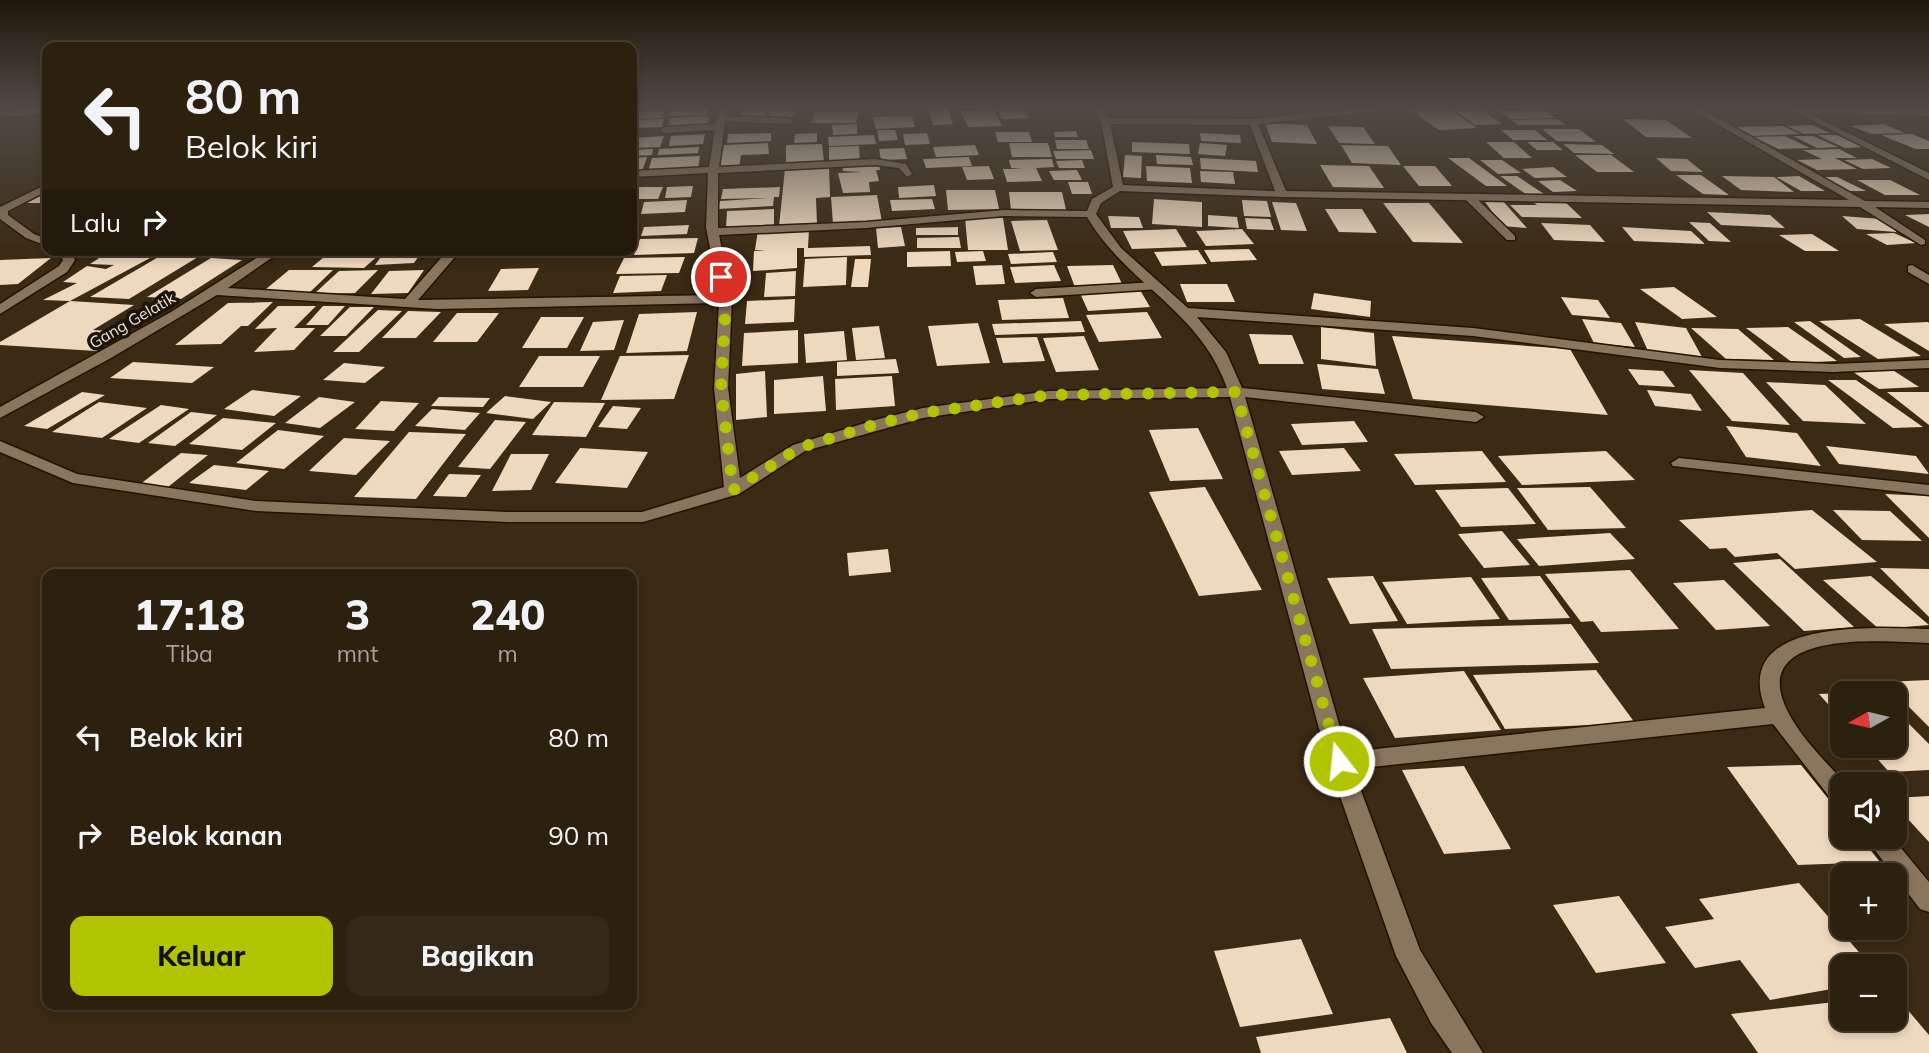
<!DOCTYPE html>
<html lang="id">
<head>
<meta charset="utf-8">
<style>
	body { margin:0; font-family:Mulish,sans-serif; background:#342818; color:#f1f3f6; height:100vh; display:flex; flex-direction:column; font-size:26px; white-space:nowrap }
	* { box-sizing:border-box; margin:0 }
	p { font-size:23px; color:#a6a39e }
	.icon { flex:none; width:38px; height:38px; fill:none; stroke:currentColor; stroke-width:2; stroke-linecap:round; stroke-linejoin:round }
	.map { position:relative; flex:1; overflow:hidden }
	.panel { position:absolute; left:42px; top:569px; width:595px; height:441px; display:flex; flex-direction:column; background:#2c200f; border-radius:14px; box-shadow:0 4px 10px #0003,0 0 0 2px #483e2f }
	.panel>* { flex:none }
	.guide { position:absolute; left:42px; top:42px; width:595px; height:214px; border-radius:14px; box-shadow:0 4px 10px #0003,0 0 0 2px #483e2f; background:#2c200f; color:#f1f3f6; overflow:hidden }
	.needle { width:46px; rotate:262deg }
	.controls { position:absolute; left:1830px; top:681px; display:grid; gap:14px }
	.controls a { display:grid; place-items:center; width:77px; height:77px; border-radius:14px; background:#2c200f; box-shadow:0 4px 10px #0003,0 0 0 2px #483e2f; font-size:35px }
	.pin { position:absolute; display:grid; place-items:center; width:60px; height:60px; color:#fff; margin:-30px; border:4px solid #fff; border-radius:50%; box-shadow:0 2px 7px #0007 }
	.me { position:absolute; width:77px; margin:-38px; rotate:344deg; stroke-linejoin:round; filter:drop-shadow(0 0 5px #0008) }
	.turn { display:flex; align-items:center; gap:24px; height:147px; padding:0 28px; font-size:32px }
	.turn .icon { width:91px; height:91px; stroke-width:2.5 }
	.turn b { display:block; font-size:49px; line-height:60px }
	.then { display:flex; align-items:center; height:66px; padding:0 28px; background:#0003; gap:14px; font-size:26px }
	.eta { display:flex; justify-content:space-evenly; align-items:center; height:119px; text-align:center }
	.eta b { font-size:42px; font-weight:800; line-height:49px }
	.button { display:flex; gap:14px; margin-top:auto; padding:14px 28px }
	.button a { flex:1; height:80px; border-radius:14px; background:#b0c500; color:#111; font-size:28px; font-weight:800; line-height:80px; text-align:center }
	.button a+a { background:#342818; color:#f1f3f6 }
	ul { padding:0; list-style:none }
	li { display:flex; align-items:center; gap:21px; height:98px; padding:0 28px }
	li div { flex:1 }
	li b { display:block; font-size:26px }
	li em { font-style:normal }
	.map>svg:first-child { display:block }
	.building { fill:#efd9be }
	.lines { fill:none; stroke-linecap:round; stroke-linejoin:round }
	.lane-casing { stroke:#221200; stroke-width:3 }
	.street-casing { stroke:#221200; stroke-width:3 }
	.lane { fill:#8a755d; fill-rule:evenodd }
	.street { fill:#8a755d; fill-rule:evenodd }
	.route { stroke:#b0c500; stroke-width:12; stroke-dasharray:0 21.6 }
	.labels { text-anchor:middle; stroke-width:7; stroke-linejoin:round; paint-order:stroke }
	.far-street-label { font-size:16px; fill:#ede1d4; stroke:#1c140b }
</style>
</head>
<body>
<div class="map">
<svg width="1929" height="1053" viewBox="0 0 1929 1053">
	<rect width="100%" height="100%" fill="#3b2a14"/>
	<path class="building" d="M708 108 707 115 669 116 670 110Z
		M928 108H948L953 124 933 125Z
		M998 108H1024L1029 118 1002 119Z
		M1441 108H1447L1477 128 1439 130 1411 110Z
		M1452 108H1479L1502 124 1475 125Z
		M744 109H767L763 119H740Z
		M770 109H794L792 118H768Z
		M994 110 1002 126 968 127 960 111Z
		M1543 110 1555 118 1510 119 1499 111Z
		M664 111 662 118 632 119V112Z
		M815 112H859L855 123H811Z
		M709 116 708 125 668 127 670 118Z
		M912 116 915 127 876 129 873 117Z
		M664 119 662 127 632 128V120Z
		M1557 119 1566 125H1518L1511 120Z
		M1623 119 1666 120 1692 138 1646 137Z
		M1265 123 1307 125 1317 144 1272 142Z
		M857 124V134L833 135 832 125Z
		M1884 124 1905 133 1871 134 1851 126Z
		M1812 125 1830 133 1804 134 1787 126Z
		M1328 126 1363 127 1375 144 1339 143Z
		M1783 126 1800 134 1750 136 1733 127Z
		M1542 129H1579L1596 142 1557 141Z
		M877 130H895L898 140 879 141Z
		M1501 130H1535L1547 140H1513Z
		M1076 131 1078 137H1055L1054 132Z
		M995 132H1029L1032 142H998Z
		M771 133V141L727 143 728 134Z
		M817 133V142L794 143 795 134Z
		M927 133 930 144 905 145 903 134Z
		M1200 133 1240 135 1241 143 1201 141Z
		M705 134 703 144 669 146 671 136Z
		M1912 134 1929 141V149H1916L1881 135Z
		M874 135 876 144 829 146 828 137Z
		M1817 135H1837L1864 147 1845 148Z
		M664 136 660 147 632 148V138Z
		M1785 136 1810 148 1778 149 1754 137Z
		M1793 136H1813L1838 147 1817 148Z
		M1055 140H1086L1089 149H1057Z
		M1132 142 1189 144 1190 154 1132 152Z
		M1486 142H1514L1532 158H1504Z
		M1527 142H1553L1563 150H1537Z
		M768 143 769 154 741 155 739 168 719 169 724 145Z
		M1009 143H1048L1052 157H1012Z
		M1200 143 1227 145 1225 156 1198 154Z
		M822 144 824 162 786 163V145Z
		M1563 144 1602 145 1614 154 1574 153Z
		M975 145 979 155 936 157 933 147Z
		M1341 145 1388 146 1401 165 1352 163Z
		M859 146 860 161 829 162V147Z
		M699 147 698 153 658 155 659 149Z
		M904 148 907 159 881 160 879 149Z
		M653 149 652 155 632 156V150Z
		M1839 149 1857 158H1835L1857 169 1817 170 1797 160 1822 159 1803 150Z
		M1091 150 1094 159H1056L1053 151Z
		M1125 155 1142 156 1141 178 1123 177Z
		M1156 155 1191 157 1193 165 1157 164Z
		M1575 155H1611L1634 172H1597Z
		M700 156 698 169 648 172 652 158Z
		M647 157 642 171H632V158Z
		M969 157 972 166 926 168 923 159Z
		M1200 158 1256 161 1258 172 1201 169Z
		M1448 158H1469L1507 186H1486Z
		M1656 158 1687 159 1703 172 1671 171Z
		M1052 159 1054 167 1036 168 1042 181 1007 182 1003 169H1024L1011 168 1009 160Z
		M1872 159 1891 168 1863 169 1844 160Z
		M1082 160 1085 168H1059L1056 161Z
		M1480 160H1502L1521 173 1498 174Z
		M879 163 880 170H876L879 181 869 182 870 192 843 193 838 173 862 172 843 171 842 165Z
		M1320 165 1369 166 1384 188 1333 187Z
		M989 166 994 179 967 180 962 167Z
		M1146 166 1190 168 1192 183 1147 181Z
		M1403 166H1435L1452 186H1419Z
		M829 167 830 197 816 198 817 224 779 226 785 169Z
		M1553 167 1567 177 1535 178 1522 169Z
		M1077 170 1082 180H1054L1049 171Z
		M1200 171 1233 172 1235 184 1201 182Z
		M1676 175H1701L1729 195 1703 194Z
		M1500 176H1517L1544 194 1527 195Z
		M1722 176 1774 177 1794 192 1741 190Z
		M1799 176 1825 191H1801L1776 177Z
		M1819 177H1837L1866 191H1848Z
		M1560 180 1577 191 1553 192 1538 181Z
		M1857 180H1890L1920 195H1885Z
		M1068 182H1088L1092 194H1072Z
		M934 185 936 196 899 198 898 187Z
		M693 186 691 197 665 198 667 187Z
		M635 187H663L658 199H632Z
		M780 187 779 197H774L773 206 718 209 720 201 769 198 721 199 723 189Z
		M946 190H995L999 209 948 210Z
		M47 192V203H27Z
		M1009 192H1062L1066 210H1011Z
		M877 195 882 222 833 224 831 197Z
		M932 199 935 209 892 211 890 200Z
		M1154 199 1202 202V227L1152 224Z
		M1483 199 1502 200 1527 228 1502 226Z
		M687 200 685 212 641 214 644 202Z
		M1242 200 1267 201 1271 217 1244 216Z
		M1531 200H1563L1582 218 1522 217 1510 205H1537Z
		M1272 202 1296 203 1307 231 1281 230Z
		M1383 203H1429L1463 243 1413 242Z
		M774 209V225L726 228 727 211Z
		M1325 209H1362L1377 233 1339 232Z
		M1707 212 1770 215 1785 228 1721 225Z
		M1929 214V227L1905 215Z
		M1208 215 1237 217 1239 228 1208 226Z
		M1108 216 1139 217 1143 228H1111Z
		M1842 216 1881 219 1897 232 1857 229Z
		M965 218H1003L1008 250H968Z
		M1245 218 1270 219 1274 230 1247 229Z
		M1047 220 1058 250 1020 251 1011 221Z
		M1689 222 1710 223 1731 242 1709 241Z
		M1541 223 1590 225 1605 242 1554 240Z
		M689 225 687 234 641 236 644 227Z
		M901 227 905 246 878 248 876 228Z
		M958 227V235H916V228Z
		M1622 227 1691 231 1705 244 1634 241Z
		M809 229 808 248 870 246 871 255 804 257V248H797V268L753 271 754 251 766 250H755L758 230Z
		M1176 229 1187 247 1132 249 1123 231Z
		M1242 229 1254 244 1206 246 1196 231Z
		M1894 233 1916 243 1887 245 1866 234Z
		M1812 234 1839 251H1805L1779 235Z
		M959 237 961 248H917V238Z
		M698 238 694 253 634 255 640 239Z
		M1249 249 1257 260 1211 262 1204 250Z
		M76 250H110L107 253 113 250H165L70 301 43 300 77 283 63 282 87 266 106 269 114 265 90 264 107 253 69 256Z
		M386 250H423L414 263 375 265Z
		M582 250H631V252L580 255Z
		M1198 250 1207 264 1162 266 1154 252Z
		M950 251 951 266 907 267V252Z
		M983 251 986 261 957 262 955 252Z
		M167 252 203 254 129 299 90 297Z
		M330 252 381 253 364 268 312 267Z
		M1053 252 1057 262 1011 264 1008 254Z
		M685 257 679 273 616 274 624 258Z
		M847 257 846 285 803 287 805 259Z
		M51 258 18 284 0 285V260Z
		M211 258 242 260 181 299 147 297Z
		M855 259H871L868 287H851Z
		M1002 265 1005 284 976 285 973 266Z
		M1054 265 1061 281 1015 283 1010 267Z
		M1113 265 1124 288 1076 290 1067 266Z
		M539 268 528 290 488 291 501 269Z
		M289 270H333L308 294H260Z
		M378 270 355 293 314 294 339 271Z
		M424 270 408 293 371 294 389 271Z
		M796 271 795 296 764 297 766 273Z
		M667 275 661 291 613 293 620 276Z
		M1180 284H1227L1235 302H1187Z
		M1674 287 1717 317 1682 319 1640 289Z
		M1140 290 1150 307 1088 311 1080 293Z
		M1314 293 1371 301 1370 317 1311 309Z
		M1561 297 1598 300 1610 318 1572 315Z
		M1063 298 1069 318 1002 320 998 300Z
		M795 299 794 322 745 324 747 301Z
		M70 301 134 305 93 330 126 332 96 351 0 345V342Z
		M273 302 248 326H241L221 344 175 345 228 303Z
		M278 306H316L294 328H315L294 350 254 352 277 328 255 329Z
		M323 306H345L328 325H306Z
		M350 307H374L346 336H320Z
		M378 310 402 311 359 352H333Z
		M408 311 441 312 416 338H382Z
		M697 312 687 351 626 353 639 314Z
		M1147 312 1162 338 1099 342 1086 315Z
		M457 313H499L477 342H433Z
		M541 317H584L567 348H522Z
		M1582 319 1621 323 1635 347 1594 343Z
		M1860 319 1921 356 1878 359 1819 321Z
		M624 320 614 350 580 351 593 322Z
		M1081 321 1085 332 995 335 992 324Z
		M1810 321 1861 357 1844 358 1794 322Z
		M1635 322 1686 328 1702 357 1648 351Z
		M978 323 990 363 937 366 928 326Z
		M1929 323V351L1884 324 1928 322Z
		M879 326 885 358 856 360 852 328Z
		M1321 327 1374 333 1376 366 1321 359Z
		M1788 327 1837 361 1793 363 1746 328Z
		M1691 328 1738 329 1774 360 1726 359Z
		M798 330V363L742 366 744 333Z
		M844 331 847 360 806 363 804 334Z
		M1249 334 1292 335 1304 364H1259Z
		M1084 336 1099 370 1056 372 1043 338Z
		M1392 336 1570 349 1608 415 1413 399Z
		M1037 337 1045 361 1003 363 996 338Z
		M689 355 674 399 601 400 620 356Z
		M539 356H600L583 387H519Z
		M896 359 899 373 837 376V362Z
		M133 362 214 367 192 383 110 378Z
		M344 363 385 367 365 383 323 380Z
		M1317 364 1378 369 1385 394 1322 389Z
		M1628 369 1663 371 1675 387 1639 385Z
		M1891 369 1919 387 1879 389 1853 372Z
		M1689 370 1743 373 1790 425 1732 421Z
		M765 371 767 417 736 420V374Z
		M823 376 826 411 774 414V380Z
		M892 376 895 406 836 410 835 379Z
		M1828 380H1856L1923 427 1893 428Z
		M1766 382 1825 385 1866 424 1803 421Z
		M252 390 301 396 274 416 224 409Z
		M1647 390 1691 394 1702 411 1655 406Z
		M82 392 105 395 47 429 24 426Z
		M1887 392H1929V425Z
		M505 396 551 402 533 419 486 413Z
		M319 397 355 402 320 428 285 423Z
		M439 397 490 398 483 407 431 406Z
		M381 401 419 403 394 431 355 429Z
		M99 402 147 408 102 438 52 432Z
		M554 402 605 403 586 437 532 435Z
		M161 405 189 409 139 443 109 439Z
		M613 406 641 408 627 429 598 427Z
		M432 409 480 413 465 430 415 426Z
		M191 412 217 415 175 446 148 443Z
		M223 418 276 423 242 450 189 444Z
		M495 420 526 422 490 469 458 467Z
		M1354 421 1368 442 1302 445 1291 424Z
		M1726 426 1797 433 1821 466 1746 457Z
		M1198 428 1223 479 1170 481 1149 430Z
		M278 430 324 436 284 469 236 463Z
		M409 432 466 434 416 499 354 497Z
		M344 438 390 441 356 475 309 471Z
		M1826 446 1916 456 1929 474 1839 464Z
		M580 448 648 452 627 488 555 483Z
		M1344 448 1361 471 1292 475 1279 451Z
		M1482 451 1506 482 1415 485 1394 454Z
		M1606 451 1635 480 1522 485 1498 456Z
		M181 453 208 455 168 487 139 485Z
		M511 454H549L531 490 492 491Z
		M214 465 269 471 246 490 189 483Z
		M449 474 481 475 466 497 433 496Z
		M1205 487 1262 590 1199 596 1149 492Z
		M1590 487 1626 528 1548 530 1517 488Z
		M1508 488 1536 524 1461 527 1435 490Z
		M1885 494 1929 496V538Z
		M1812 510 1877 562 1795 569 1777 553 1735 557 1726 548 1710 549 1679 520Z
		M1833 510 1890 511 1922 541 1862 540Z
		M1502 531 1530 565 1484 568 1458 534Z
		M1610 533 1635 559 1539 566 1517 539Z
		M888 549 891 572 849 576 847 553Z
		M1780 559 1854 627 1804 631 1733 563Z
		M1880 568 1929 569V617Z
		M1630 570 1679 629 1601 632 1593 621 1581 622 1545 574Z
		M1373 576 1398 621 1350 624 1327 578Z
		M1540 576 1570 618 1509 620 1481 578Z
		M1871 576 1929 625 1879 629 1823 580Z
		M1471 577 1500 619 1407 624 1382 582Z
		M1724 580 1770 626 1716 630 1673 583Z
		M1571 624 1599 663 1391 669 1372 629Z
		M1596 670 1635 723 1505 729 1473 675Z
		M1464 671 1501 730 1395 738 1363 678Z
		M1929 680V727L1884 682Z
		M1843 693V721L1819 694Z
		M1895 710 1929 744V770L1889 772 1866 746H1895Z
		M1801 765 1843 817V836H1859L1880 862 1798 865 1727 767Z
		M1464 766 1511 849 1444 854 1402 770Z
		M1929 796V842L1895 805V798Z
		M1799 883 1871 966H1843V987L1770 1000 1740 960 1695 968 1665 927 1714 919 1699 899Z
		M1619 896 1666 963 1596 973 1553 905Z
		M1301 939 1333 1014 1240 1027 1214 951Z
		M1895 995 1929 1035V1053H1758L1731 1014 1843 1001V1018H1895Z
		M1390 1018 1407 1053H1261L1256 1037Z"/>
	<g class="lines">
		<g class="lane-casing">
			<path id="lane" d="M720 116 789 118 794 121 789 124 717 121V117Z
				M1465 195H1473L1515 236V240H1507L1465 199Z
				M1156 282 1162 286 1160 289 1036 297 1030 293 1036 289Z"/>
		</g>
		<g class="street-casing">
			<path id="street" d="M47 108V114L0 117V111Z
				M719 108H727L719 167 875 159 906 164 912 174 907 177 899 168 875 165 718 173V228L866 222 1004 210 1087 211 1092 199 1113 187 1101 121 1091 108H1100L1108 118 1253 119 1368 108H1405L1258 124 1286 191 1849 200 1689 108H1700L1865 201 1929 202V208L1875 207 1925 240V244L1921 245 1860 207 1282 197 1120 191 1101 203 1096 214 1121 248 1188 308 1473 328 1720 360 1833 364 1929 360V368L1833 372 1720 368 1473 336 1197 317 1226 352 1242 388 1476 412 1484 417 1476 422 1245 397 1347 752 1765 708C1730 616 1878 628 1929 629V643C1888 642 1749 627 1786 708 1799 736 1825 761 1846 784H1843V806L1835 804 1773 724 1353 769 1420 950 1483 1053H1452L1431 1023 1396 956 1328 762 1230 397 1049 399 923 418 805 451 739 494 643 522H508L256 511 73 483 0 452V441L77 474 256 501 508 512H642L724 487 714 388 719 303 437 309 217 295 111 358 0 418V407L171 312 269 250H283L228 288 405 299 448 250H461L418 300 719 295 706 227 708 173 632 177V171L709 167 715 130 665 133 660 130 665 127 716 124ZM1110 124 1250 125 1275 191 1123 185ZM1004 216 1087 217C1127 285 1200 310 1227 388L1049 391 923 408 875 420 793 445 740 478 728 388 732 299 719 235 866 228Z
				M1767 108 1929 110V116L1806 112 1929 173V180L1794 111Z
				M47 184V191L8 211V215L34 234 47 239V246L26 238 0 219V207Z
				M56 250H68L75 260 67 272 0 314V304L59 266 63 260Z
				M1912 265 1929 275V284L1908 272V266Z
				M1679 458 1929 485V495L1673 466 1671 463Z
				M1864 836H1891L1929 882V912L1920 909Z"/>
		</g>
		<use href="#lane" class="lane"/>
		<use href="#street" class="street"/>
	</g>
	<linearGradient id="sky" x2="0" y2="1"><stop stop-color="#20170b"/><stop offset="0.42" stop-color="#4f4a45"/><stop offset="1" stop-color="#4f4a45" stop-opacity="0"/></linearGradient>
	<rect width="1929" height="256" fill="url(#sky)"/>
	<g class="lines">
		<path class="route" d="M721 277 726 299 721 388 733 490 799 448 880 423 923 413 1049 395 1236 392 1339 761"/>
	</g>
	<g class="labels">
		<g class="far-street-label">
			<text transform="translate(132 320) rotate(-30)" y="6">Gang Gelatik</text>
		</g>
	</g>
</svg>
<div class="controls">
<a><svg class="needle" viewBox="-14 -14 28 28"><path d="M0-13l5 13h-10z" fill="#e53935"/><path d="M0 13l5-13h-10z" fill="#a6a39e"/></svg></a>
<a><svg class="icon" aria-label="sound" viewBox="0 0 24 24"><path d="M4 9h4l5-4v14l-5-4H4zM17 9q2 3 0 6"/></svg></a>
<a>+</a>
<a>−</a>
</div>
<div class="pin" style="left:721px;top:277px;background:#d93025"><svg class="icon" aria-label="arrive" viewBox="0 0 24 24"><path d="M6 21V4h12l-3 4 3 4H6"/></svg></div>
<svg class="me" style="left:1339px;top:761px" viewBox="-20 -20 40 40"><circle r="17" fill="#b0c500" stroke="#fff" stroke-width="3"/><path d="M0-11L8 9 0 5-8 9z" fill="#fff"/></svg>
<div class="guide">
<div class="turn"><svg class="icon" aria-label="left" viewBox="0 0 24 24"><path d="M17 20v-9H6M10 6l-5 5 5 5"/></svg><div><b>80 m</b>Belok kiri</div></div>
<div class="then">Lalu<svg class="icon" aria-label="right" viewBox="0 0 24 24"><path d="M7 20v-9h11M14 6l5 5-5 5"/></svg></div>
</div>
<section class="panel">
<div class="eta">
<div><b>17:18</b><p>Tiba</p></div>
<div><b>3</b><p>mnt</p></div>
<div><b>240</b><p>m</p></div>
</div>
<ul>
<li><svg class="icon" aria-label="left" viewBox="0 0 24 24"><path d="M17 20v-9H6M10 6l-5 5 5 5"/></svg><div><b>Belok kiri</b></div><em>80 m</em></li>
<li><svg class="icon" aria-label="right" viewBox="0 0 24 24"><path d="M7 20v-9h11M14 6l5 5-5 5"/></svg><div><b>Belok kanan</b></div><em>90 m</em></li>
</ul>
<div class="button"><a>Keluar</a><a>Bagikan</a></div>
</section>
</div>
</body>
</html>
